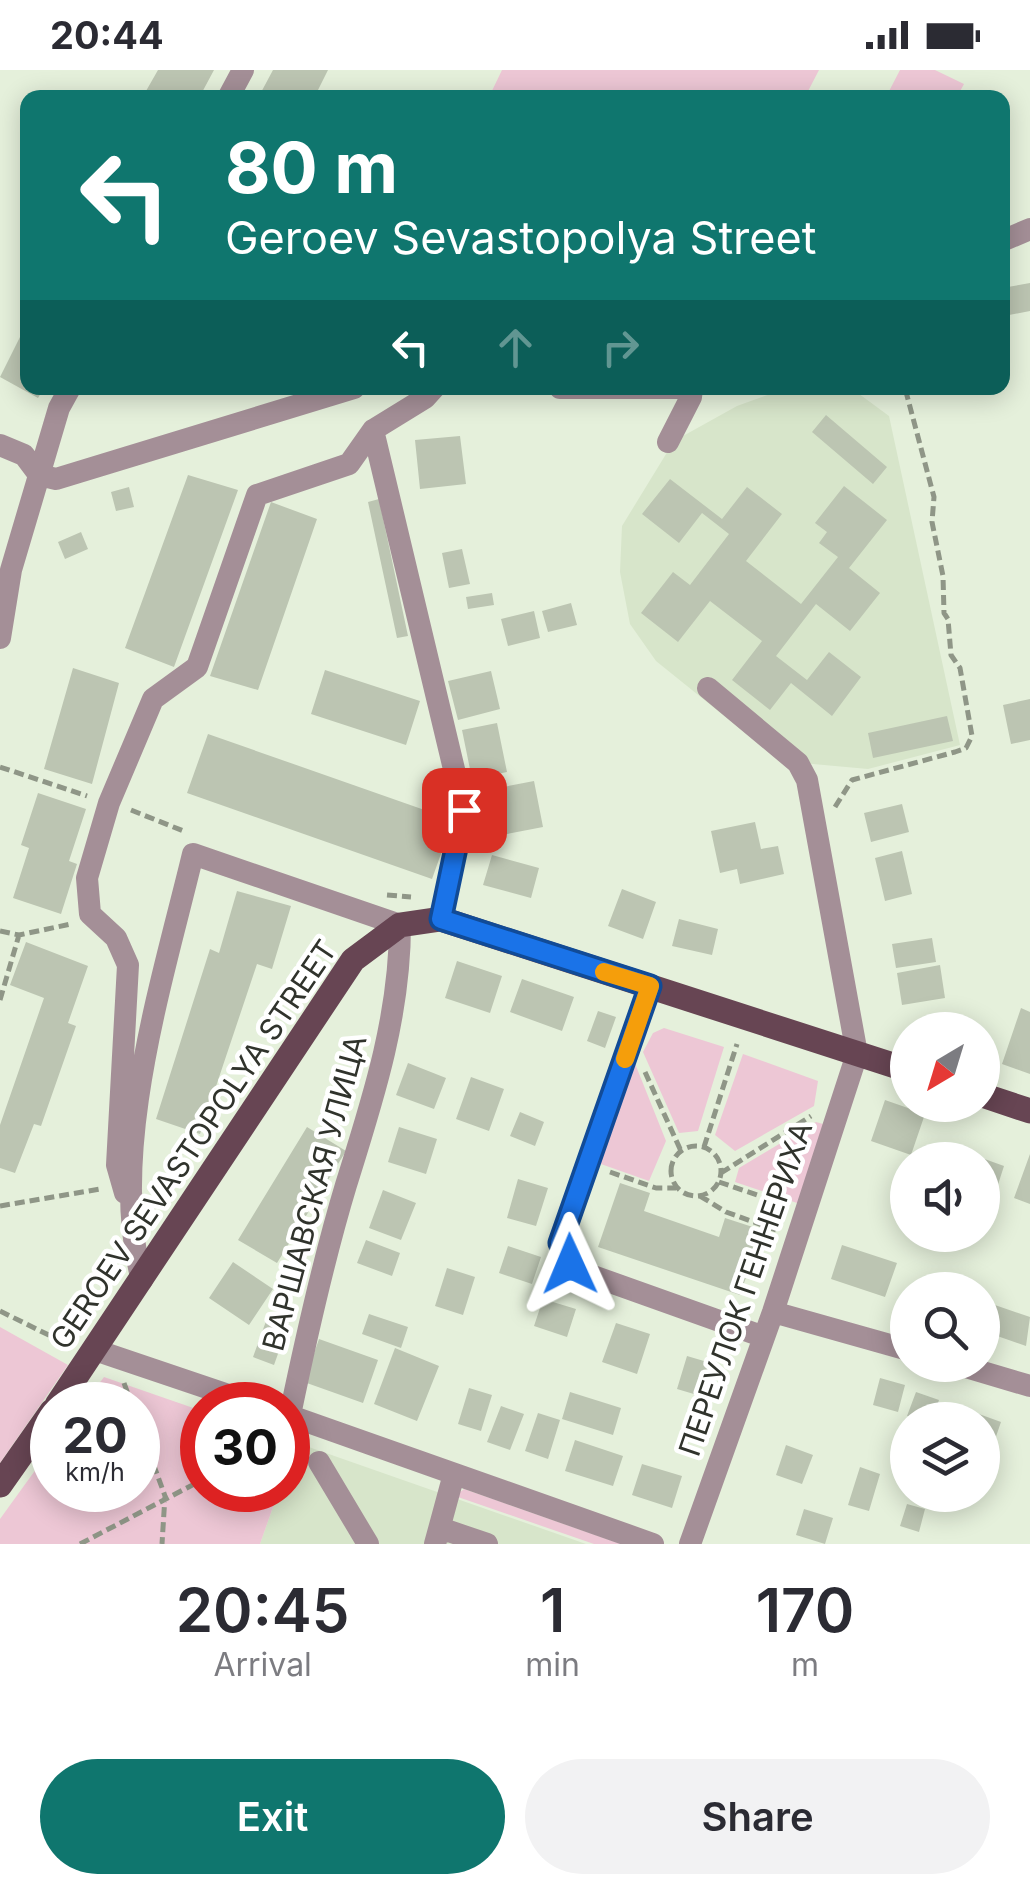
<!DOCTYPE html>
<html lang="en">
<head>
<meta charset="utf-8">
<style>
	body { margin:0; font-family:Inter,sans-serif; background:#f2f2f3; color:#2b2b33; height:100vh; display:flex; flex-direction:column; font-size:38px; white-space:nowrap }
	* { box-sizing:border-box; margin:0 }
	p { font-size:32px; color:#7c7c81 }
	.icon { flex:none; width:55px; height:55px; fill:none; stroke:currentColor; stroke-width:2; stroke-linecap:round; stroke-linejoin:round }
	.map { position:relative; height:1474px; overflow:hidden }
	.panel { display:flex; flex-direction:column; background:#fff; flex:1 }
	.panel>* { flex:none }
	.hud { position:absolute; left:20px; top:20px; width:990px; height:305px; border-radius:20px; box-shadow:0 5px 25px #0003; background:#0f766e; color:#fff; overflow:hidden }
	.needle { width:65px; rotate:218deg }
	.buttons { position:absolute; left:890px; top:942px; display:grid; gap:20px }
	.buttons a { display:grid; place-items:center; width:110px; height:110px; border-radius:50%; background:#fff; box-shadow:0 5px 25px #0003; font-size:50px }
	.speed { position:absolute; left:30px; top:1312px; display:flex; gap:20px; font-size:50px; font-weight:700; text-align:center }
	.speed>* { display:grid; place-content:center; width:130px; height:130px; border-radius:50%; background:#fff; box-shadow:0 5px 25px #0003; line-height:1 }
	.speed small { font-size:25px; font-weight:400 }
	.speed .limit { border:15px solid #d22; background:#fff; color:#111 }
	.pin { position:absolute; display:grid; place-items:center; width:85px; height:85px; color:#fff; margin:-42px; border-radius:20px; box-shadow:0 5px 15px #0006 }
	.me { position:absolute; width:110px; margin:-55px; rotate:359deg; stroke-linejoin:round; filter:drop-shadow(0 0 8px #0008) }
	.turn { display:flex; align-items:center; gap:35px; height:210px; padding:0 40px; font-size:45px }
	.turn .icon { width:130px; height:130px; stroke-width:2.5 }
	.turn b { display:block; font-size:70px; line-height:85px }
	.lanes { display:flex; align-items:center; height:95px; padding:0 40px; background:#0003; justify-content:center; gap:50px; direction:ltr }
	.lanes .off { opacity:.35 }
	.eta { display:flex; justify-content:space-evenly; align-items:center; height:170px; text-align:center }
	.eta b { font-size:60px; font-weight:600; line-height:70px }
	.primary-button { display:flex; gap:20px; margin-top:auto; padding:20px 40px }
	.primary-button a { flex:1; height:115px; border-radius:60px; background:#0f766e; color:#fff; font-size:40px; font-weight:600; line-height:115px; text-align:center }
	.primary-button a+a { background:#f2f2f3; color:#2b2b33 }
	.status { display:flex; justify-content:space-between; align-items:center; height:70px; padding:0 50px; background:#fff; direction:ltr }
	.status svg { height:28px; fill:currentColor }
	.map>svg:first-child { display:block }
	.built { fill:#d7e5ca }
	.green { fill:#edc7d5 }
	.building { fill:#bcc5b2 }
	.lines { fill:none; stroke-linecap:round; stroke-linejoin:round }
	.path { stroke:#8f9687; stroke-width:5; stroke-dasharray:10 5; stroke-linecap:butt }
	.minor { stroke:#a48f97; stroke-width:22 }
	.major { stroke:#674553; stroke-width:25 }
	.route-casing { stroke:#114b97; stroke-width:25 }
	.route { stroke:#1a73e8; stroke-width:18 }
	.slow { stroke:#f59e0b; stroke-width:18 }
	.labels { text-anchor:middle; stroke-width:9; stroke-linejoin:round; paint-order:stroke }
	.street-label { font-size:30px; fill:#30332c; stroke:#fff }
</style>
</head>
<body>
<div class="status"><b>20:44</b><svg viewBox="0 0 49 12"><path d="M0 12V9h3v3zM5 12V6h3v6zM10 12V3h3v9zM15 12V0h3v12zM26 1h20v11H26zM47 4h2v5h-2z"/></svg></div>
<div class="map">
<svg width="1030" height="1474" viewBox="0 0 1030 1474">
	<rect width="100%" height="100%" fill="#e5f0db"/>
	<path class="built" d="M787 318H851L889 346 960 675 868 699 780 691 656 591 630 554 620 502 622 456 674 371 737 336Z
		M303 1375 586 1474H260L279 1420H288V1400Z"/>
	<path class="green" d="M502 0H819L805 27H489Z
		M900 0H935L964 14 957 27H886Z
		M664 958 724 977 698 1061 679 1063 643 982 653 963Z
		M743 984 818 1011 814 1036 735 1081 715 1065Z
		M634 991 666 1071 649 1111 598 1093Z
		M816 1052 823 1054 800 1134 735 1112 739 1098Z
		M0 1257 68 1295 0 1393Z
		M104 1307 202 1341V1420H279L260 1474H0V1449L52 1377V1420H138V1335H83Z
		M464 1419 621 1474H594L455 1426Z"/>
	<path class="building" d="M158 0H214L199 28H142Z
		M273 0H328L314 28H258Z
		M1030 213V241L1004 246 1002 218Z
		M28 251V318H44L38 328 0 307Z
		M826 345 887 397 873 414 812 362Z
		M460 366 466 414 420 419 415 370Z
		M188 405 238 420 174 597 125 578Z
		M670 409 722 449 747 417 782 444 746 491 801 534 838 487 819 473 827 462 815 453 844 416 887 450 849 498 880 523 850 561 816 534 776 586 807 610 829 582 861 607 832 646 791 613 770 640 732 610 762 571 710 531 678 572 641 543 673 502 690 515 729 464 702 443 679 473 642 444Z
		M129 417 134 437 116 441 111 422Z
		M379 429 408 566 397 568 368 432Z
		M271 432 317 449 258 620 210 606Z
		M81 462 88 479 65 489 58 472Z
		M462 479 470 514 449 518 442 483Z
		M492 523 494 535 468 539 466 527Z
		M571 533 577 555 548 562 542 541Z
		M534 541 540 568 508 576 501 549Z
		M73 598 119 613 92 714 44 699Z
		M325 600 420 631 406 675 311 644Z
		M491 601 500 639 458 650 448 611Z
		M1030 629V670L1011 674 1003 635Z
		M947 646 953 671 873 688 868 663Z
		M497 653 507 702 472 709 462 660Z
		M208 664 453 750 432 809 187 723Z
		M534 711 543 757 481 769 472 723Z
		M38 723 86 739 69 791 77 794 61 844 13 828 29 778 21 775Z
		M902 734 909 762 871 772 864 743Z
		M755 752 761 779 778 776 784 804 740 814 737 799 720 803 711 761Z
		M902 781 912 824 885 831 875 788Z
		M492 785 539 798 531 828 483 815Z
		M622 819 656 832 643 869 608 856Z
		M237 821 291 836 272 899 257 894 200 1064 156 1049 210 879 219 883Z
		M679 849 718 859 712 885 672 876Z
		M932 868 936 892 896 898 892 874Z
		M26 872 88 896 68 953 76 956 41 1056 34 1054 15 1103 0 1098V1055L44 928 10 915Z
		M457 891 502 906 490 943 445 928Z
		M940 895 945 928 902 935 897 903Z
		M522 909 574 927 562 961 510 942Z
		M1021 938 1030 942V1004L1002 994Z
		M598 941 616 947 605 978 587 971Z
		M408 993 446 1008 434 1039 396 1025Z
		M471 1007 504 1019 489 1061 456 1049Z
		M885 1030 925 1044 911 1085 871 1071Z
		M520 1042 544 1052 535 1076 510 1066Z
		M307 1057 346 1081 277 1193 238 1170Z
		M399 1057 437 1069 426 1104 388 1092Z
		M968 1083 1004 1096 994 1127 982 1123V1090H966Z
		M1030 1084V1134L1014 1128Z
		M518 1109 548 1118 536 1156 507 1148Z
		M620 1113 650 1123 644 1141 719 1167 725 1148 762 1160 740 1225 598 1177Z
		M383 1120 416 1133 401 1170 369 1158Z
		M366 1170 400 1183 392 1206 357 1193Z
		M842 1175 897 1193 885 1227 831 1209Z
		M508 1176 541 1187 532 1214 499 1203Z
		M233 1192 273 1219 249 1255 209 1228Z
		M447 1198 475 1207 463 1245 435 1236Z
		M543 1229 576 1239 567 1267 534 1256Z
		M992 1234 1030 1247 1026 1276 983 1261Z
		M269 1243 290 1250 274 1295 253 1287Z
		M369 1244 408 1257 401 1278 362 1264Z
		M616 1253 650 1264 637 1304 602 1292Z
		M319 1269 378 1290 363 1333 304 1312Z
		M395 1278 439 1296 417 1351 374 1334Z
		M687 1286 714 1294 704 1327 677 1319Z
		M880 1308 905 1315 898 1342 873 1335Z
		M469 1318 492 1325 481 1361 458 1354Z
		M570 1322 621 1338 613 1365 562 1349Z
		M916 1322 939 1330 932 1350 907 1346Z
		M501 1336 524 1344 510 1380 487 1372Z
		M538 1343 560 1350 548 1389 525 1381Z
		M979 1344 1001 1352 991 1381 982 1378Z
		M575 1370 623 1386 613 1416 565 1401Z
		M786 1375 813 1385 802 1414 776 1405Z
		M642 1394 682 1406 672 1438 632 1425Z
		M860 1397 880 1404 869 1441 848 1435Z
		M907 1434 925 1439 919 1462 900 1456Z
		M804 1439 833 1448 825 1474 796 1465Z"/>
	<g class="lines">
		<path class="path" d="M0 697 87 726
			M835 737 852 710 955 682 966 678 972 666 960 598 951 585 948 549 944 543 943 506 932 452 934 427 905 318
			M131 740 186 762
			M387 825 411 827
			M0 861 19 865 71 854
			M0 930 19 865
			M645 1002 681 1081
			M671 1101a25 25 0 1 1 50 0a25 25 0 1 1-50 0Z
			M704 1077 737 974
			M610 1102 656 1118H676
			M721 1103 811 1046
			M719 1112 787 1135
			M700 1126 726 1142 776 1160
			M0 1136 100 1119
			M0 1241 67 1274
			M124 1313 132 1335
			M138 1352 165 1426 162 1474
			M80 1474 202 1410"/>
		<path class="minor" d="M228 28 243 0
			M1002 171 1030 159
			M560 318H681
			M373 360 464 741 441 849
			M668 372 691 327 692 318
			M0 375 24 385 39 405
			M39 405 56 409 354 318
			M0 568 11 500 59 338 70 318
			M650 916 561 1173 563 1184 579 1201 764 1267
			M125 1123 117 1095 128 895 116 868 90 844 87 808 109 733 153 629 197 597 257 425 349 394 373 360 425 328 434 318
			M142 1210C107 1084 163 909 193 784L400 855C400 946 373 1029 346 1115 323 1191 306 1268 290 1345
			M773 1242 908 1280
			M95 1280 258 1335
			M959 1295 1030 1316
			M288 1345 653 1474
			M319 1392 368 1474
			M440 1458 487 1474
			M435 1474 454 1404
			M690 1474 773 1242 857 984 807 710 798 693 708 618"/>
		<path class="major" d="M982 1025 1030 1041
			M57 1335 353 890 400 855 441 849 908 1000
			M0 1415 52 1341"/>
	</g>
	<g class="lines">
		<g class="route-casing">
			<path id="route" d="M464 740 441 849 650 916 560 1173 570 1194"/>
		</g>
		<use href="#route" class="route"/>
		<path class="slow" d="M604 902 650 916 625 989"/>
	</g>
	<g class="labels">
		<g class="street-label">
			<text transform="translate(194 1075) rotate(-56)" y="10">GEROEV SEVASTOPOLYA STREET</text>
			<text transform="translate(315 1123) rotate(-75)" y="10">ВАРШАВСКАЯ УЛИЦА</text>
			<text transform="translate(746 1219) rotate(-71)" y="10">ПЕРЕУЛОК ГЕННЕРИХА</text>
		</g>
	</g>
</svg>
<div class="buttons">
<a><svg class="needle" viewBox="-14 -14 28 28"><path d="M0-13l5 13h-10z" fill="#e53935"/><path d="M0 13l5-13h-10z" fill="#7c7c81"/></svg></a>
<a><svg class="icon" aria-label="sound" viewBox="0 0 24 24"><path d="M4 9h4l5-4v14l-5-4H4zM17 9q2 3 0 6"/></svg></a>
<a><svg class="icon" aria-label="search" viewBox="0 0 24 24"><circle cx="10" cy="10" r="6"/><path d="M15 15l6 6"/></svg></a>
<a><svg class="icon" aria-label="layers" viewBox="0 0 24 24"><path d="M12 4l9 5-9 5-9-5zM3 14l9 5 9-5"/></svg></a>
</div>
<div class="speed"><div>20<small>km/h</small></div><div class="limit">30</div></div>
<div class="pin" style="left:464px;top:740px;background:#d93025"><svg class="icon" aria-label="arrive" viewBox="0 0 24 24"><path d="M6 21V4h12l-3 4 3 4H6"/></svg></div>
<svg class="me" style="left:570px;top:1194px" viewBox="-20 -20 40 40"><path d="M0-17L14 15 0 8-14 15z" fill="#1a73e8" stroke="#fff" stroke-width="4"/></svg>
<div class="hud">
<div class="turn"><svg class="icon" aria-label="left" viewBox="0 0 24 24"><path d="M17 20v-9H6M10 6l-5 5 5 5"/></svg><div><b>80 m</b>Geroev Sevastopolya Street</div></div>
<div class="lanes"><svg class="icon" aria-label="left" viewBox="0 0 24 24"><path d="M17 20v-9H6M10 6l-5 5 5 5"/></svg><svg class="icon off" aria-label="ahead" viewBox="0 0 24 24"><path d="M12 20V5M6 11l6-6 6 6"/></svg><svg class="icon off" aria-label="right" viewBox="0 0 24 24"><path d="M7 20v-9h11M14 6l5 5-5 5"/></svg></div>
</div>
</div>
<section class="panel">
<div class="eta">
<div><b>20:45</b><p>Arrival</p></div>
<div><b>1</b><p>min</p></div>
<div><b>170</b><p>m</p></div>
</div>
<div class="primary-button"><a>Exit</a><a>Share</a></div>
</section>
</body>
</html>
